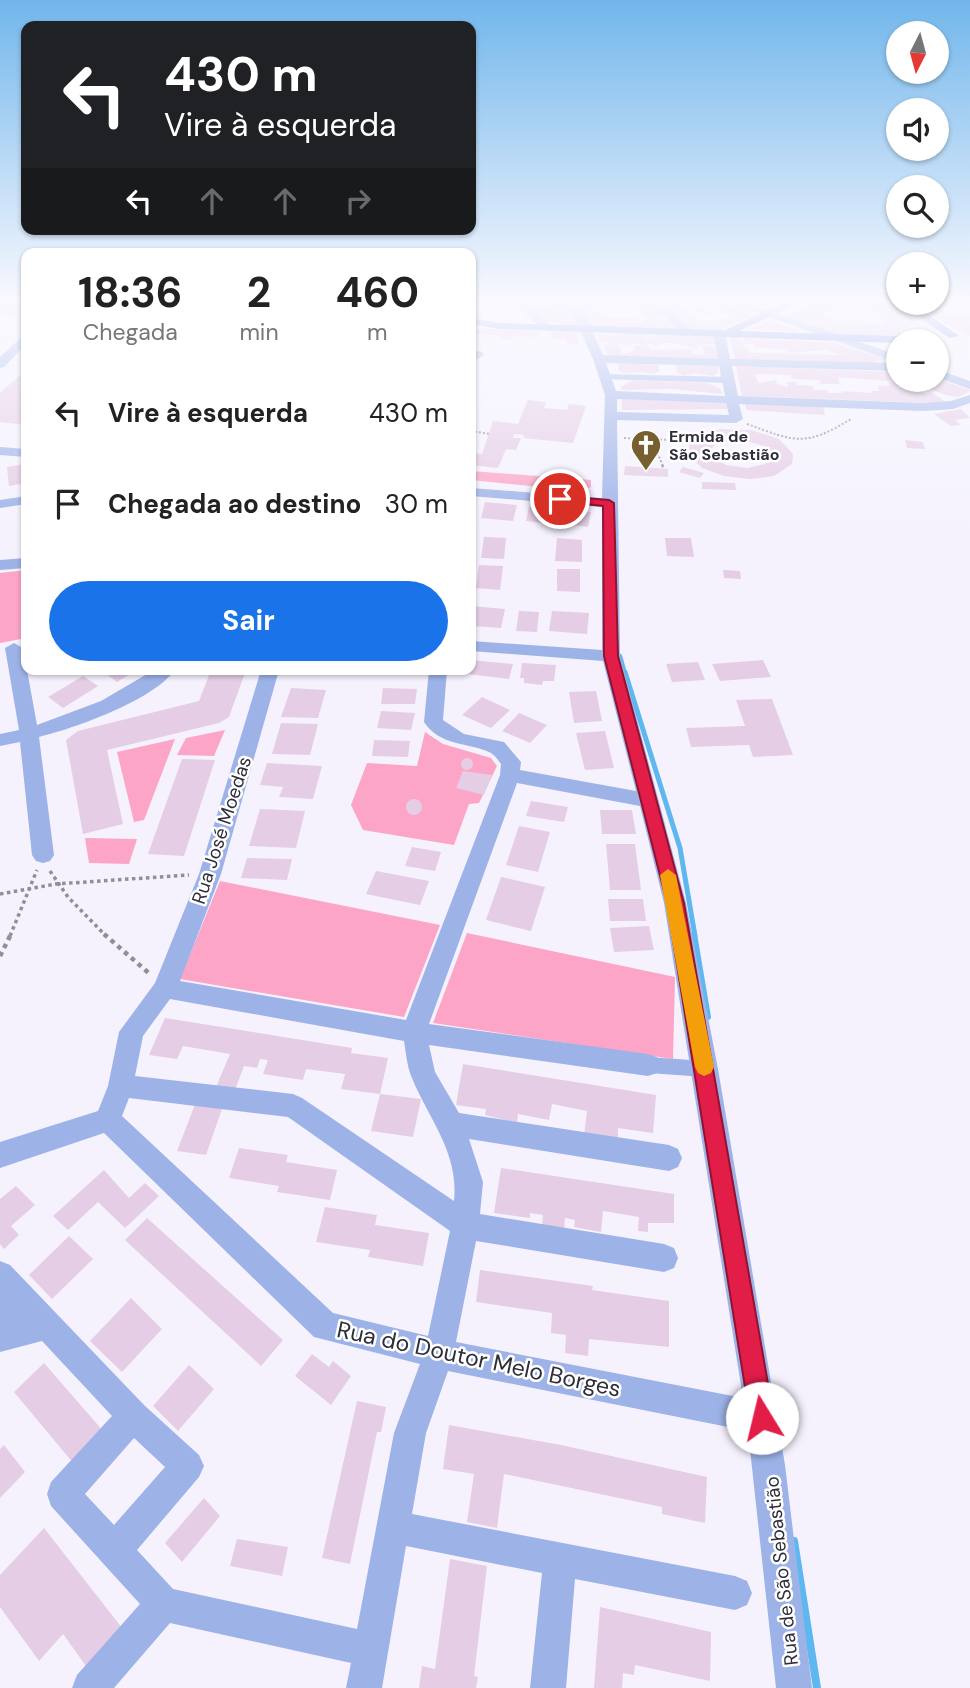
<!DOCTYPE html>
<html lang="pt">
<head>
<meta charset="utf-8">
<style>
	body { margin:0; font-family:"DM Sans",sans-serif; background:#f2f2f2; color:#222; height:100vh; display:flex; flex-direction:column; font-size:26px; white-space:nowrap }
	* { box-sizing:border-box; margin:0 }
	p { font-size:23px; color:#767676 }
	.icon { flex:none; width:38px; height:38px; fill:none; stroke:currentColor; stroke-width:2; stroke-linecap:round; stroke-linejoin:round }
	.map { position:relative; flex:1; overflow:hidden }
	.panel { position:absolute; left:21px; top:248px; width:455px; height:427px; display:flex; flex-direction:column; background:#fff; border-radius:14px; box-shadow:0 2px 5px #0004 }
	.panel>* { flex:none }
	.banner { position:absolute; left:21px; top:21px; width:455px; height:214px; border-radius:14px; box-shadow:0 2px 5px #0004; background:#202124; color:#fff; overflow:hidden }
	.needle { width:46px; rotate:186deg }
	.controls { position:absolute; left:886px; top:21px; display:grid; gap:14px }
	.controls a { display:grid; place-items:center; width:63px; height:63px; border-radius:50%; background:#fff; box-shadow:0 2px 5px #0004; font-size:35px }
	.pin { position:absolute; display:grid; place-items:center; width:60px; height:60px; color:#fff; margin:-30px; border:4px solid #fff; border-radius:50%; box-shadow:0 2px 7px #0007 }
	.me { position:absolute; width:77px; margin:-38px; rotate:351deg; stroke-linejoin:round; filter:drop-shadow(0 0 5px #0008) }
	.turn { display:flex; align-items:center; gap:24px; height:147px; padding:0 28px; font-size:32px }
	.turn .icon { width:91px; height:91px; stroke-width:2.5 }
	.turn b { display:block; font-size:49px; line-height:60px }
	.lanes { display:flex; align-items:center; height:66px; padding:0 28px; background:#0003; justify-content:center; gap:35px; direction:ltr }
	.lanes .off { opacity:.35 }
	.eta { display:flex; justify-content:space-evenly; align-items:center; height:119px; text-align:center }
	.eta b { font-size:42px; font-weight:700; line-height:49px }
	.button { display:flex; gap:14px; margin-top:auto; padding:14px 28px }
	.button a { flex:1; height:80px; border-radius:42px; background:#1a73e8; color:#fff; font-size:28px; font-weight:700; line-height:80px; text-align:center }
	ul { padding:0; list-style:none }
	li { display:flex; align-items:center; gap:21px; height:91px; padding:0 28px }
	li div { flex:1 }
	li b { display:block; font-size:26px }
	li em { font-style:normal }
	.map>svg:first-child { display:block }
	.green { fill:#fca5c7 }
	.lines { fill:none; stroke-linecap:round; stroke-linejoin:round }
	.stream-far3 { stroke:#5eb8ef; stroke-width:4.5 }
	.stream-far2 { stroke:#5eb8ef; stroke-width:5 }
	.stream-far1 { stroke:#5eb8ef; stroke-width:6 }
	.stream { stroke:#5eb8ef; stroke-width:8 }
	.building { fill:#e5cde5; fill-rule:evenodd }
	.path-far3 { stroke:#918e9a; stroke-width:2; stroke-dasharray:2 2; stroke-linecap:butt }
	.path-far2 { stroke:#918e9a; stroke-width:2.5; stroke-dasharray:2.5 2.5; stroke-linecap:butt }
	.path-far1 { stroke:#918e9a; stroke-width:3.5; stroke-dasharray:3.5 3.5; stroke-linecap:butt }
	.path { stroke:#918e9a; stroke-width:4.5; stroke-dasharray:4.5 4.5; stroke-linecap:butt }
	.pedestrian { fill:#9db3e8; fill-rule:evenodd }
	.minor { fill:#9db3e8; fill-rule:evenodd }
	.secondary { fill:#7491df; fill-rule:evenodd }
	.route { fill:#e11d48; stroke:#92132f; stroke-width:2 }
	.slow { fill:#f59e0b }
	.labels { text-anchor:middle; stroke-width:5; stroke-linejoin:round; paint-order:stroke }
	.far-poi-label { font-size:16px; font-weight:bold; fill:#2f2d38; stroke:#fff; text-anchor:start }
	.street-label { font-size:19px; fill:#2f2d38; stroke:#fff }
	.near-street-label { font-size:23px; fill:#2f2d38; stroke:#fff }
</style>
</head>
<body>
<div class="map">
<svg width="970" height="1688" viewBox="0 0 970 1688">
	<rect width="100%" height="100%" fill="#f5f2fe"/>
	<path class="green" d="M471 471 591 480V487L579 491 471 480Z
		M26 570V638L0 643V573Z
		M225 730 214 756 177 755 186 738Z
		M425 732 443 744 491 758 497 766 479 803 469 804 454 845 363 830 351 805 367 763 417 766Z
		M175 739 144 820 134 822 117 752Z
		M85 838 137 839 129 864 89 863Z
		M220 881 440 925 404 1017 180 979Z
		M467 933 675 977 673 1059 433 1023Z"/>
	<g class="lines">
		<path class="stream-far3" d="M620 656 625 674"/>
		<path class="stream-far2" d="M625 672 680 848 695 936"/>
		<path class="stream-far1" d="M694 934 708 1017"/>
		<path class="stream" d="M794 1541 817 1688"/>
	</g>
	<path class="building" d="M0 302 26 303V318L0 314Z
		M526 302H535L539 305H549L547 302H568L577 326 557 325 556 322H547Z
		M576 302H598L600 308H595L598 313 610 318H638V323H643L642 320H650L630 305 614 307 609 302H628L630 305H633L631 302H648L665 317 651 320H670L679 328 585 326Z
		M656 302 680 303 685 304 678 307 690 312 684 314 708 323 737 317 723 313 718 315 713 313 718 311 708 307 702 309 713 313 708 315 697 312 693 309 701 305 695 302H721L756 315 719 329 689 328Z
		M750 302H786L769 309Z
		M815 302H853L820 315 839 322 885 324 886 322 864 302H892L919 324 906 325 908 328 899 331 903 336 835 334 783 315Z
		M933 306 954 317 970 313V336L939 320 924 307Z
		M769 320 784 325 801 331 749 330Z
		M471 328 512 330 540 331 539 337 513 336V340L499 339 500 336 471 333Z
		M551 331H576L578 344H567L566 339H552Z
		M625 333H645L646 338 658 334 714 336 715 344 697 345 698 349 674 343H659V346L646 343 650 350 692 349V353L700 355H705L702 346H717L720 360 609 357 604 345 618 344 622 354 634 351V346H641L640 343 626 345 601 342 598 334 617 336 616 334Z
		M730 337H740V341H743V338L834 343 887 359 865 364 735 360ZM743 344H755V348L787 349 788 353 825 350 819 347 841 355 750 353 748 348H745Z
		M619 363 659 365V371L654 374 642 372 623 373 618 370Z
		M676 365 718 366V373L713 376 695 373 683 376 677 372Z
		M736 366 898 372V379L888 381 838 377 840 384H821L819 380 792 379 791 375 755 374 758 383 776 380 777 384 788 387 787 382H796L797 385 813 386 814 390H827L828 393H843L842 391 872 393 871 391H879L878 386 890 385 888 382 905 380 926 394 932 393 945 401 935 403 742 396Z
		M20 375H26V425L0 422V393Z
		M936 378 970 390V391L959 397 946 395 907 380Z
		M633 380 707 383 721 389 722 394 671 389 621 390V387Z
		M622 399 726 402 727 409 622 410Z
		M528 400 546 402 544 408 567 410 569 404 586 406 573 443 523 438 524 435 514 434 513 438H521L516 450 506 449 498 468 471 465V453L482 454 493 421 518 424Z
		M745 402 823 406 825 415 746 410Z
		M961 409 970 418 955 420 961 425 951 426 934 414Z
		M720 429 751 430 779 439 793 454 792 464 774 476 750 479 724 476 702 468 690 456 689 444 701 434ZM739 439 764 446 769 450 770 460 765 464 747 468 726 465 713 457 710 452 715 444Z
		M905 440 923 442 925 449 907 448Z
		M26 464V483L9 486 7 467Z
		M625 466 668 469V477L624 475Z
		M683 467 704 473 700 478 679 472Z
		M702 482 735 483 736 490 702 489Z
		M485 502 517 505 513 521 481 518Z
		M529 507 546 508 543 523 526 521Z
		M558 509 591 512 588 527 555 522Z
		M484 537 506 538 504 559 481 558Z
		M557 538 582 540V562L555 561Z
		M665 538H691L694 557 667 556Z
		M479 565 503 566 500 590 476 588Z
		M557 569H580V592L557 591Z
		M723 570 740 571 741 579 724 578Z
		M471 606 505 609 501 628 471 626Z
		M519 611 539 612 537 632 516 631Z
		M552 611 589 613 587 634 549 631Z
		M471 660 513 664 509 679 460 673 461 670H471Z
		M763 660 771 677 720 681 712 664Z
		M698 662 705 680 672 682 666 664Z
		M522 663 556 665 554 681H543L542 685 524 683V678H520Z
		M101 670H137L117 682Z
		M211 670H246L229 717 219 723 107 750 123 824 83 834 66 740 78 731 199 701Z
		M83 676 98 686 63 708 48 697Z
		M291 688 326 690 318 718 281 717Z
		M383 688 417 689 415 704H381Z
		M596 691 602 721 574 723 569 692Z
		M482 697 510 710 491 728 462 715Z
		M772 699 793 755 753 757 749 745 691 747 686 728 745 726 736 700Z
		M381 711 415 713 411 730 377 728Z
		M519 713 547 725 530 743 502 731Z
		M281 723 318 724 310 755 272 754Z
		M605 731 614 768 585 770 576 733Z
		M374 740 410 741 408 757 372 756Z
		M461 764a6 6 0 1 1 12 0a6 6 0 1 1-12 0Z
		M182 759 215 760 184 856 148 854Z
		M267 763 322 766 313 799 279 797 283 787 260 785Z
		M463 771 492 775 484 795 456 788Z
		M406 807a8 8 0 1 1 16 0a8 8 0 1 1-16 0Z
		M531 801 568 807 564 822 526 816Z
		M260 809 305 811 296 848 249 846Z
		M600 810H632L636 834H602Z
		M519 826 550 832 538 872 506 865Z
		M606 844H635L641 890H610Z
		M412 847 441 852 435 871 405 866Z
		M247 858 292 859 287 880 241 878Z
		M376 871 429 881 420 905 366 894Z
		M501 877 545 887 531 931 486 920Z
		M608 899H643L646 921H610Z
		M649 926 654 950 614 952 610 928Z
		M165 1018 352 1048 351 1053 388 1058 380 1094 341 1089 345 1074 306 1069 303 1080 263 1074 268 1060 260 1059 257 1068 244 1066 235 1090 216 1087 230 1054 183 1046 177 1059 149 1055Z
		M463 1064 656 1095 653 1133 618 1128V1142L584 1136 587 1111 552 1104 549 1120 518 1114 517 1123 485 1115 486 1109 456 1105Z
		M380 1094 421 1099 413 1137 371 1131Z
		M196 1102 223 1106 206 1155 177 1151Z
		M239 1148 288 1155 286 1162 337 1170 330 1200 277 1192 279 1186 229 1178Z
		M501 1168 674 1194V1223H648V1232L638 1231 639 1217 603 1211 601 1232 574 1227 575 1220 565 1218 564 1231 542 1228 543 1215 530 1213V1218L494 1213Z
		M104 1170 129 1198 145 1183 159 1196 125 1228 98 1202 68 1230 53 1216Z
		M16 1186 35 1205 11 1226 19 1235 4 1249 0 1244V1199Z
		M325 1207 377 1215 375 1225 429 1233 423 1266 368 1257 370 1250 316 1242Z
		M147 1218 283 1340 261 1366 125 1240Z
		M69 1236 93 1259 52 1299 29 1275Z
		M480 1270 593 1286 592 1290 669 1301V1347L589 1339 588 1356 565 1353 566 1335 551 1333 552 1313 476 1302Z
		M131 1298 162 1329 122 1372 90 1341Z
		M312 1354 329 1367 333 1361 351 1376 331 1405 295 1376Z
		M44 1363 104 1432 74 1464 14 1392Z
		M189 1365 214 1389 178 1431 153 1406Z
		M357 1401 386 1407 381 1432H377L350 1564 322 1558Z
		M449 1425 561 1445 707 1477 705 1523 662 1514V1507L504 1474 497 1528 467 1522 474 1474 443 1469Z
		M4 1445 25 1472 0 1498V1449Z
		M204 1498 220 1516 182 1562 165 1543Z
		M44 1528 126 1633 91 1673 63 1634 39 1661 0 1607V1575Z
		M237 1539 288 1547 282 1576 230 1566Z
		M450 1559 487 1566 474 1676 478 1677 476 1688H419L422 1666 435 1669Z
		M600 1607 711 1632 710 1681 635 1665 634 1675 623 1673 622 1688H594Z"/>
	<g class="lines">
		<path class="path-far3" d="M747 424C796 442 805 447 851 419
			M471 431 490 434
			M624 438 669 440 679 432
			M657 441V452L663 466"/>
		<path class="path-far2" d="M662 465 664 469"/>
		<path class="path-far1" d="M50 871 68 897 106 936
			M0 894 56 884 189 875
			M10 936 37 870"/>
		<path class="path" d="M104 934 151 975
			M0 956 11 934"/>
		<path class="pedestrian" d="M606 374 730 377 735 380 730 383 603 379 601 377Z
			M648 1057 705 1061 712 1063 714 1069 712 1075 705 1077 648 1073 641 1071 639 1065 641 1059Z"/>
		<path class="minor" d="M514 302H526L551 326V330H543Z
			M567 302H579L603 355 718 359 713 333 719 329 725 333 730 359 898 363V371L732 366 738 396 923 403 951 401 970 395V403L953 409 923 411 739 404 743 419 736 423 617 420 620 656 686 903 718 1069 785 1465 812 1688H776L748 1431 448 1371 426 1433 412 1514 735 1576 747 1581 752 1593 747 1605 735 1610 575 1579 566 1688H530L542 1573 406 1546 382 1688H346L351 1663 170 1623 114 1688H72L77 1675 140 1604 51 1506 47 1494 51 1482 112 1416 42 1341 0 1352V1261L10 1265 144 1405 199 1455 204 1466 199 1477 137 1550 173 1589 357 1629 394 1433 420 1364 314 1337 104 1133 0 1168V1142L98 1111 108 1086 119 1032 155 983 199 874 261 670H279L221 874 180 981 406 1020 500 775 501 764C498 760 494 754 489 752 466 742 440 746 424 722L429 670H447L443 720 464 734 504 742 521 762 520 770 636 791 603 661 471 651V641L602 650V507L471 496V488L602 498 605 395 593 359ZM606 363 719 366 725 396 616 391ZM617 399 726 403 729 415 617 412ZM517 783 640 806 664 903 743 1398 456 1342 476 1241 664 1272 674 1268 678 1258 674 1248 664 1244 480 1214 483 1182 469 1139 669 1171 678 1167 682 1158 678 1149 669 1145 459 1113 435 1072 429 1045 648 1076 657 1073 661 1065 657 1057 648 1054 429 1024ZM170 999 404 1041C406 1053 407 1067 412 1078 429 1120 459 1152 454 1201L302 1098 293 1094 135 1076 143 1036ZM129 1098 288 1117 450 1231 428 1336 333 1313 122 1116ZM134 1438 165 1467 114 1525 85 1494Z
			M646 302H658L695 332 685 334Z
			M727 302H743L898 355V363Z
			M26 333V344L4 367 0 368V357Z
			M471 350 482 352 484 355 478 359 471 358Z
			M936 369 970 381V389L936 377Z
			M0 447 26 449V457L0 455Z
			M26 496V504L0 508V500Z
			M26 558V568L0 570V560Z
			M14 643 23 648 37 725 101 701 154 670H175C152 701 75 728 39 737L54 855 50 861 43 863 36 861 32 855 20 742 0 746V734L19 730 5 648Z"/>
		<path class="secondary" d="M787 302H802L739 331 930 337 936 341H898V343L499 329 471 324V318L499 323 725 330Z
			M899 303H911L959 336 949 338Z"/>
	</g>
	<linearGradient id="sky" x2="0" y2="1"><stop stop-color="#71b6eb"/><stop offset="0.56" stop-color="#faf9ff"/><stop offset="1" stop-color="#faf9ff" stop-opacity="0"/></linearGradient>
	<rect width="970" height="538" fill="url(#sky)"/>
	<path class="route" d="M560 496 609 500 614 503 618 656 684 903 774 1418 770 1427 762 1430 753 1427 750 1418 667 903 604 656 603 506 556 501 555 499Z"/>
	<path class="slow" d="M668 869 676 875 714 1067 711 1073 704 1076 698 1073 695 1067 660 875Z"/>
	<defs>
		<g id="church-pin" transform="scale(1.575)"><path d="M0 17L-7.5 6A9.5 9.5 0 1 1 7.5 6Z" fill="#785f30" stroke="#fff"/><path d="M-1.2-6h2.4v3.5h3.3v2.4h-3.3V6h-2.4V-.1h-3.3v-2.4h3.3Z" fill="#fff"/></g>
	</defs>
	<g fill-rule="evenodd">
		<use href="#church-pin" x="646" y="445"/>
	</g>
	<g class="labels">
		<g class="far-poi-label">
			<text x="669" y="442">Ermida de<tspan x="669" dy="18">São Sebastião</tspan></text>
		</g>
		<g class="street-label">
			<text transform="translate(221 830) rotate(-72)" y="7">Rua José Moedas</text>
			<text transform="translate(781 1571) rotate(-96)" y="7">Rua de São Sebastião</text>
		</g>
		<g class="near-street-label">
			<text transform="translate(479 1359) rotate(12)" y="8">Rua do Doutor Melo Borges</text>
		</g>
	</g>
</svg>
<div class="controls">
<a><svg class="needle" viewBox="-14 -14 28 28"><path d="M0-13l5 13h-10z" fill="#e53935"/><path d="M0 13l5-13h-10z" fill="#767676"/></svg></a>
<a><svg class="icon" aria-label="sound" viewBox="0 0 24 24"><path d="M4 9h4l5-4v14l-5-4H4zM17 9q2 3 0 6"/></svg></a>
<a><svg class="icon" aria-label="search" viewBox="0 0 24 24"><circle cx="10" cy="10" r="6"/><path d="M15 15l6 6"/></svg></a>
<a>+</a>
<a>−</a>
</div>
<div class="pin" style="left:560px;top:499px;background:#d93025"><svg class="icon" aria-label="arrive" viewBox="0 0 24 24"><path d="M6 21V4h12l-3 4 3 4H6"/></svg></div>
<svg class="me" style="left:762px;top:1418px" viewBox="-20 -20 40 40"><circle r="19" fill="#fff"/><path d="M0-13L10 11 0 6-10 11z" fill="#e11d48"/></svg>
<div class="banner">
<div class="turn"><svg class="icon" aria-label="left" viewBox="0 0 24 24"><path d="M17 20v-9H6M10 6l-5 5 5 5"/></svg><div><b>430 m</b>Vire à esquerda</div></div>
<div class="lanes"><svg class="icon" aria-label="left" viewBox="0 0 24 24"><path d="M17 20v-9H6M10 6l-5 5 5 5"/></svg><svg class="icon off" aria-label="ahead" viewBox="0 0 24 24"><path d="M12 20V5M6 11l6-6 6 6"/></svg><svg class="icon off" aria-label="ahead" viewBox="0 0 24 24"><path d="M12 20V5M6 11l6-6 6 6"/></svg><svg class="icon off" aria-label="right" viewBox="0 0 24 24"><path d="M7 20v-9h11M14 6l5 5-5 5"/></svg></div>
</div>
<section class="panel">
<div class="eta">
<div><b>18:36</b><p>Chegada</p></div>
<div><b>2</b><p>min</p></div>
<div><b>460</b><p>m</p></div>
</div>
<ul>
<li><svg class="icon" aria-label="left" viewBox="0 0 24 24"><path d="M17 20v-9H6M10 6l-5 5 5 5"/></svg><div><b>Vire à esquerda</b></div><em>430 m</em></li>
<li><svg class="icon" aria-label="arrive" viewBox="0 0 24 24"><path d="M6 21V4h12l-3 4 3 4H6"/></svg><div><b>Chegada ao destino</b></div><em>30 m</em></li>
</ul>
<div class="button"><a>Sair</a></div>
</section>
</div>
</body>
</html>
